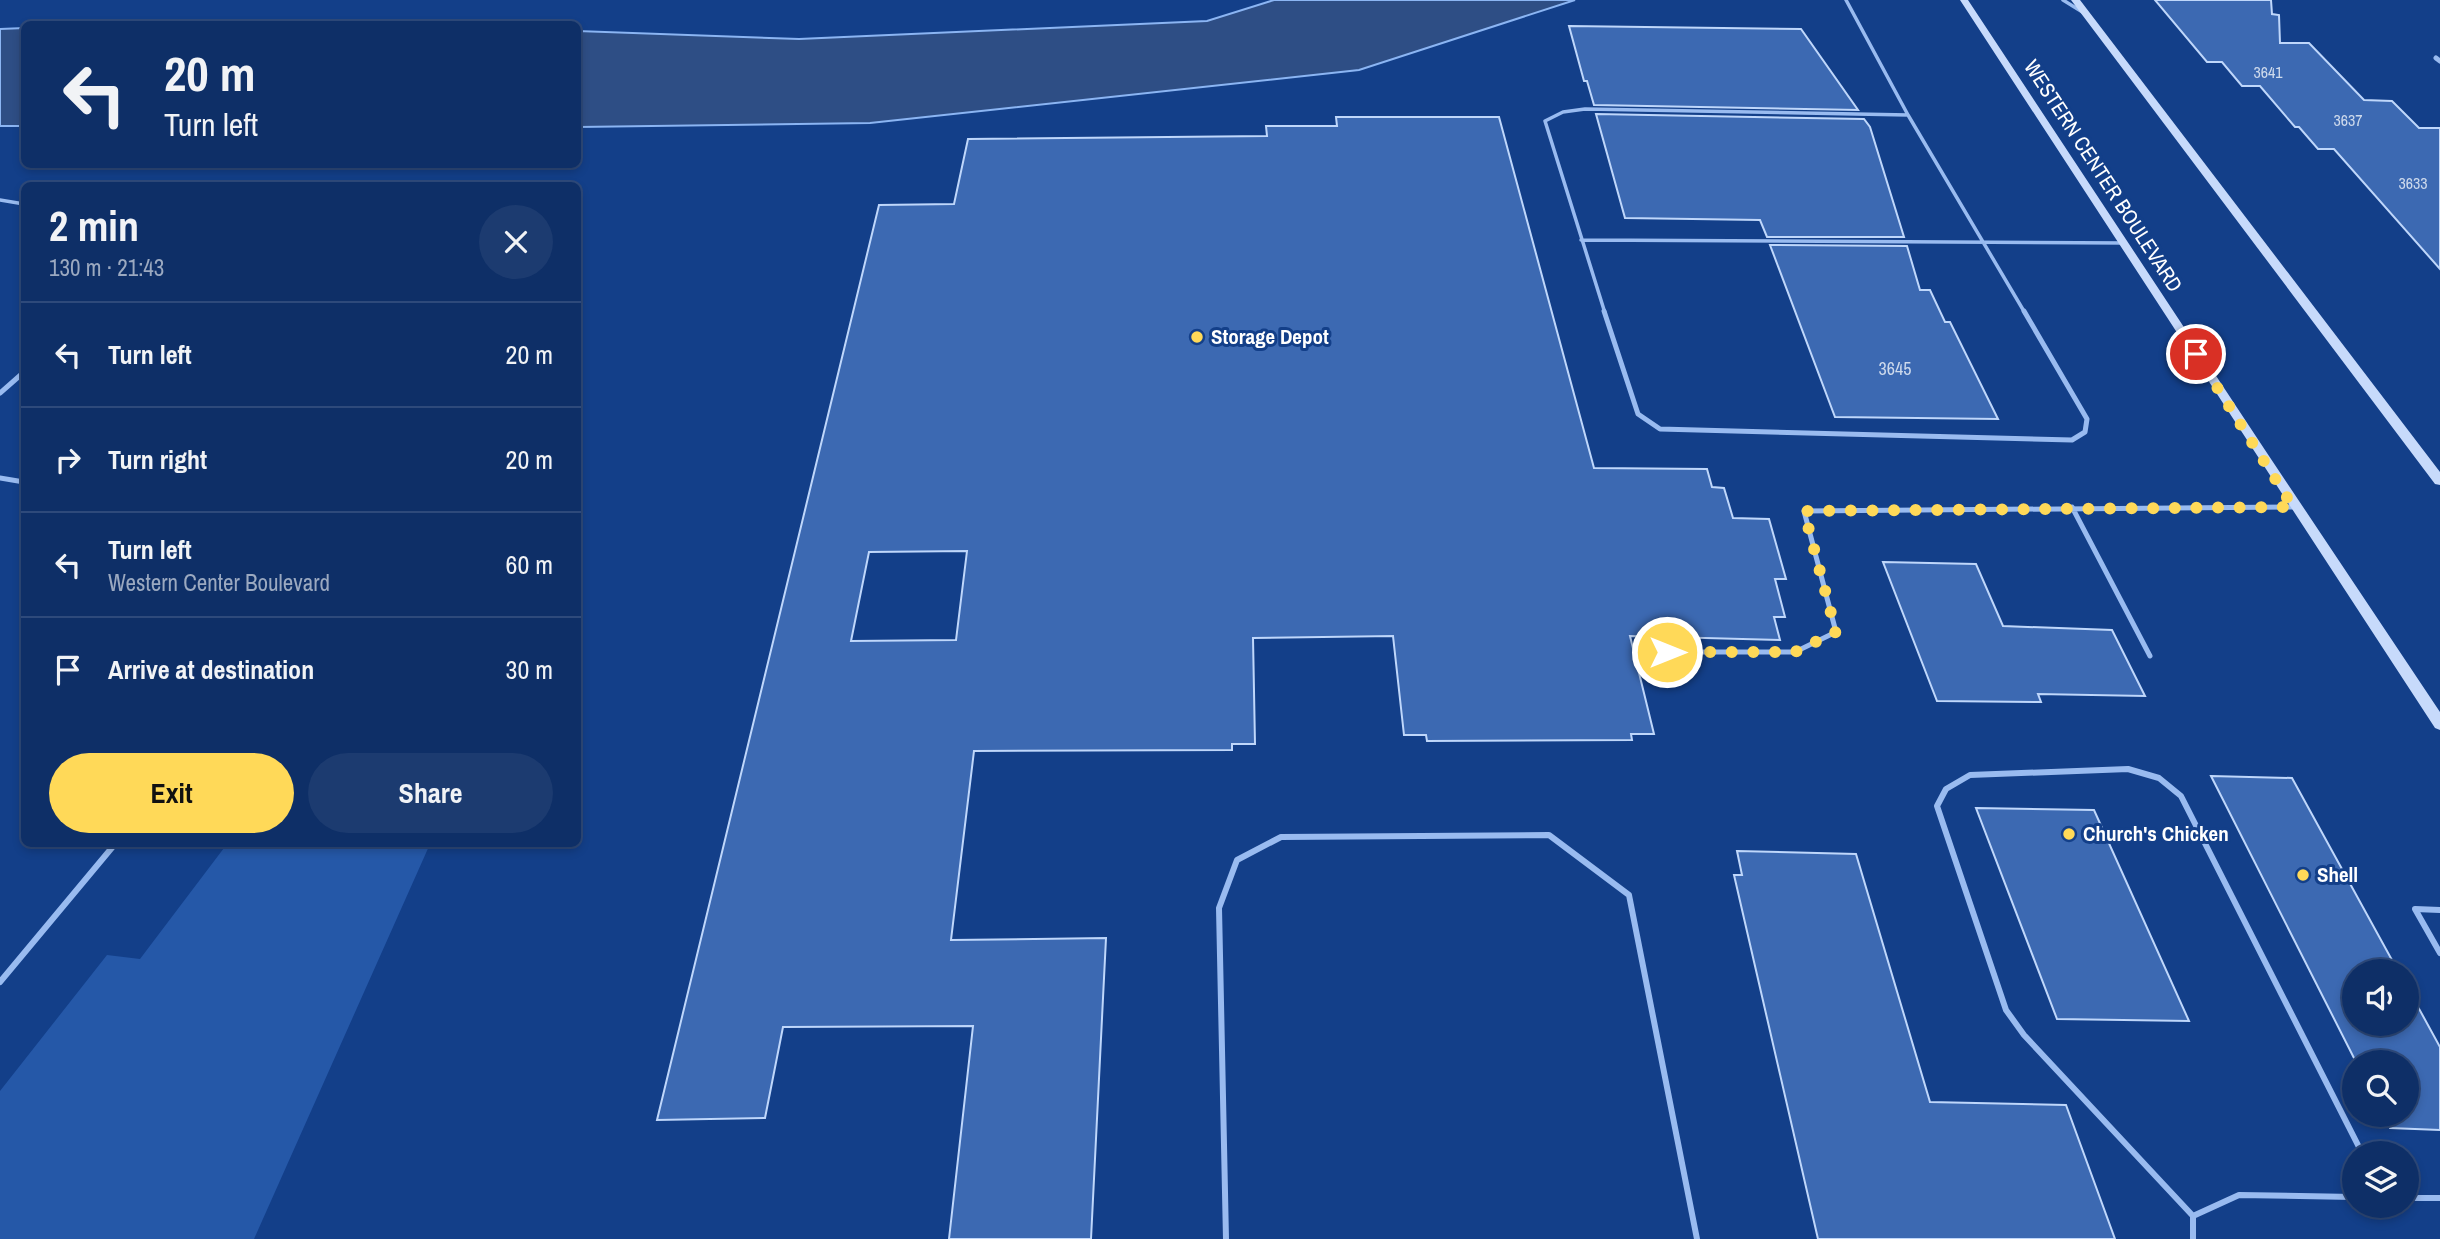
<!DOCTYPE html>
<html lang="en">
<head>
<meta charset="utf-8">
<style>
	body { margin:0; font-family:"Archivo Narrow",sans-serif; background:#1c3b70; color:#f1f3f6; height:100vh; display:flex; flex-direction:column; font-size:26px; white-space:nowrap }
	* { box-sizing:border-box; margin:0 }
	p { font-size:23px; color:#9ba9c0 }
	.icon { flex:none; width:38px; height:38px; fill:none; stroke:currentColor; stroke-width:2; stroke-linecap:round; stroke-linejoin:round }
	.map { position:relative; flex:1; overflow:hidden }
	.sheet { position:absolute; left:21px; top:182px; width:560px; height:665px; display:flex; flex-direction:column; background:#0e2f67; border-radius:10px; box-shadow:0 4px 10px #0003,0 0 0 2px #2e4a7b }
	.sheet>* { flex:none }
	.guide { position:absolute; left:21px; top:21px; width:560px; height:147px; border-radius:10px; box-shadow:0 4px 10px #0003,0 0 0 2px #2e4a7b; background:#0e2f67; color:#f1f3f6; overflow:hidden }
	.tools { position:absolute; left:2342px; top:959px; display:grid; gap:14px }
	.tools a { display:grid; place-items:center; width:77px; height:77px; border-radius:50%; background:#0e2f67; box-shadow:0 4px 10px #0003,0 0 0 2px #2e4a7b; font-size:35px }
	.pin { position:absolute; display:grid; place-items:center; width:60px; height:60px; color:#fff; margin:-30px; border:4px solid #fff; border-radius:50%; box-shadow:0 2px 7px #0007 }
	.me { position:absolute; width:77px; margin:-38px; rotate:90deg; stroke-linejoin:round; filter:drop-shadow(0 0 5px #0008) }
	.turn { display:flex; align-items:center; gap:24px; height:147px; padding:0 28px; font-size:32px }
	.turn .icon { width:91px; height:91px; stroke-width:2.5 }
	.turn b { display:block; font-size:49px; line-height:60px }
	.round { display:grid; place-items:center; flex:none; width:74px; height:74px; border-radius:37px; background:#1c3b70 }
	.summary { display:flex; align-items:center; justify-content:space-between; height:119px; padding:0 28px }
	h1 { font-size:42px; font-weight:800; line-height:52px }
	.action { display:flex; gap:14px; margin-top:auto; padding:14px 28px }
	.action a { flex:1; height:80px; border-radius:42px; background:#ffd958; color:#111; font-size:28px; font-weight:800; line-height:80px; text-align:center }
	.action a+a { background:#1c3b70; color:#f1f3f6 }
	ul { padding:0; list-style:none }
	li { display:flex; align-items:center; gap:21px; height:105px; padding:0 28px; border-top:2px solid #2e4a7b }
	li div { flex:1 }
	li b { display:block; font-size:26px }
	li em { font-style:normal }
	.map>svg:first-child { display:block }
	.green { fill:#2558a8 }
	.water { fill:#2e4e85; stroke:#8bb5f3; stroke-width:2 }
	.building { fill:#3c69b2; stroke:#bfd7fb; stroke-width:2; fill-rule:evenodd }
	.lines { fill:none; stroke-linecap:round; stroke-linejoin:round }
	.lane-far2 { stroke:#99bbf0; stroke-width:3.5 }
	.lane-far1 { stroke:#99bbf0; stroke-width:5 }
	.lane { stroke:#99bbf0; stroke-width:6 }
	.street { stroke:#99bbf0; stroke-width:5 }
	.secondary { fill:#c7dafb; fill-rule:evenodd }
	.route { stroke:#ffd958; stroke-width:12; stroke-dasharray:0 21.6 }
	.poi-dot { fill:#ffd958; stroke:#133f89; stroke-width:2.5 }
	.labels { text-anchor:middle; stroke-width:6; stroke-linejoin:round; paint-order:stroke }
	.far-number-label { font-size:16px; fill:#cedaec }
	.number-label { font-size:18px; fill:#cedaec }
	.street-label { font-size:21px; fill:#fff; stroke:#133f89 }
	.poi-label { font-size:21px; font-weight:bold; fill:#fff; stroke:#133f89; text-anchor:start }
</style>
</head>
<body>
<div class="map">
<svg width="2440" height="1239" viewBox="0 0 2440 1239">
	<rect width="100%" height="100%" fill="#133f89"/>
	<path class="green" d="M227 844H430L254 1239H0V1091L107 955 140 959Z"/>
	<path class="water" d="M1274 0H1575L1359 70 870 123 578 127V31L799 39 1207 21Z
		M24 28V126H0V29Z"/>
	<path class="building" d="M2155 0H2271L2272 14 2279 15 2280 43H2309L2364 100 2392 101 2419 128H2440V269L2334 149H2318L2299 127H2295L2260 86H2242L2222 62H2207Z
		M1569 26 1801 29 1858 110 1594 105 1587 81H1584Z
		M1596 114 1864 119 1870 127 1904 237H1767L1760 220 1625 218Z
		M1336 117H1499L1594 468 1707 469 1712 487 1724 488 1733 518 1769 519 1786 579H1775L1785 617H1774L1780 640 1630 636 1654 734H1631L1632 740 1427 741 1426 735H1404L1393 636 1253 638 1255 744H1232V750L974 751 951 940 1106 938 1091 1239H949L973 1026 783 1027 765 1118 657 1120 879 205 954 204 968 139 1267 136 1266 126H1337ZM967 551 956 640 851 641 869 552Z
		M1770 245 1907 246 1920 290H1930L1945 322H1950L1998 419 1835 417Z
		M1883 562 1976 564 2003 626 2112 630 2145 696 2038 694 2041 702 1937 701Z
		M2211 776 2292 778 2398 971H2354V1024H2406V985L2440 1047V1130L2390 1128 2383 1115H2406V1062H2356Z
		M1976 808 2094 810 2189 1021 2057 1019Z
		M1737 851 1856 854 1930 1102 2066 1105 2115 1239H1818L1734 875H1742Z"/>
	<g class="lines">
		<path class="lane-far2" d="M1846 0 1908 115
			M2063 0 2084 13
			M0 200 24 204
			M1581 240 2125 243
			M1605 313 1545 121 1563 112 1585 109 1908 115 2025 313"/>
		<path class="lane-far1" d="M1604 311 1638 414 1660 429 2072 440 2085 432 2087 419 2024 311
			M0 393 24 372
			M0 478 24 482
			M2072 507 2150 656
			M1667 652H1795L1836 632 1804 511 2293 507"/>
		<path class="lane" d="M2440 910 2415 909 2440 953
			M0 982 115 844
			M2406 1198H2440
			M2193 1216 2024 1035 2006 1010 1937 806 1946 789 1970 775 2128 769 2159 778 2181 796 2362 1153
			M1226 1239 1219 908 1237 860 1281 837 1549 835 1629 895 1697 1239
			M2193 1239V1216L2239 1195 2354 1197"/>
		<path class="street" d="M2436 58 2440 61"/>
		<path class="secondary" d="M1960 0H1968L2265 450 2440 712V730L2435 728Z
			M2071 0H2080L2440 472V485L2435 484Z"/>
	</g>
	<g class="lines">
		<path class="route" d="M1667 652H1795L1836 632 1804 511 2293 507 2196 354"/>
	</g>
	<g class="poi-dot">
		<circle cx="1197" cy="337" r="7"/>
		<circle cx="2069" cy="834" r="7"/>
		<circle cx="2303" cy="875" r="7"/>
	</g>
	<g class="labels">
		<g class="far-number-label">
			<text x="2268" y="78">3641</text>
			<text x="2348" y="126">3637</text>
			<text x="2413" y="189">3633</text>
		</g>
		<g class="number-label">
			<text x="1895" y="375">3645</text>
		</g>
		<g class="street-label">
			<text transform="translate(2103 176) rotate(57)" y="7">WESTERN CENTER BOULEVARD</text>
		</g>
		<g class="poi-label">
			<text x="1211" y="344">Storage Depot</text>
			<text x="2083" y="841">Church's Chicken</text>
			<text x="2317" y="882">Shell</text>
		</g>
	</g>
</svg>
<div class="tools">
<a><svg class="icon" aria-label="sound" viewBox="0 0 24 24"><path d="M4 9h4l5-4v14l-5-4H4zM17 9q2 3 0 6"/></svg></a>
<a><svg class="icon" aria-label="search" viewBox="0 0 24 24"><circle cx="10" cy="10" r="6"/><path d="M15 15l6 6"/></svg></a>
<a><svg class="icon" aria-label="layers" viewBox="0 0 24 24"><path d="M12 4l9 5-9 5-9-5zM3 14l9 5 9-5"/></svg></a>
</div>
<div class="pin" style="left:2196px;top:354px;background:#d93025"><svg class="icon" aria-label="arrive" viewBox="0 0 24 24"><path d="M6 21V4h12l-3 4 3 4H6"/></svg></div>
<svg class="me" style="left:1667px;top:652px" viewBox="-20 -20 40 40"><circle r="17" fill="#ffd958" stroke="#fff" stroke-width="3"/><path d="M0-11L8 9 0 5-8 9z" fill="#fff"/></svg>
<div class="guide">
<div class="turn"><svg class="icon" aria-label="left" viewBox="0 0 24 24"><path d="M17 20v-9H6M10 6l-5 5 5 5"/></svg><div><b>20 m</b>Turn left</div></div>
</div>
<section class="sheet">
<div class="summary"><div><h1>2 min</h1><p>130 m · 21:43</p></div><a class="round"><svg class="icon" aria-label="close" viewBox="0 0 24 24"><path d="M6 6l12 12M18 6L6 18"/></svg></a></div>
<ul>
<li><svg class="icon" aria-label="left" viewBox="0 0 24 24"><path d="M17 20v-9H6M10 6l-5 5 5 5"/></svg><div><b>Turn left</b></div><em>20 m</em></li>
<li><svg class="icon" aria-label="right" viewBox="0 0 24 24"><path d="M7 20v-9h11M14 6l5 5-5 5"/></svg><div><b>Turn right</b></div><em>20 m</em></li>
<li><svg class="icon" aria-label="left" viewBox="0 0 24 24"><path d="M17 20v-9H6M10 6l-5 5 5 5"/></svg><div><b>Turn left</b><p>Western Center Boulevard</p></div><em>60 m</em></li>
<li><svg class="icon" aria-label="arrive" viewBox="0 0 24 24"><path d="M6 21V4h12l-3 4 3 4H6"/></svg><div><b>Arrive at destination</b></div><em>30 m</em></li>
</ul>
<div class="action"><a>Exit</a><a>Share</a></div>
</section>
</div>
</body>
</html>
